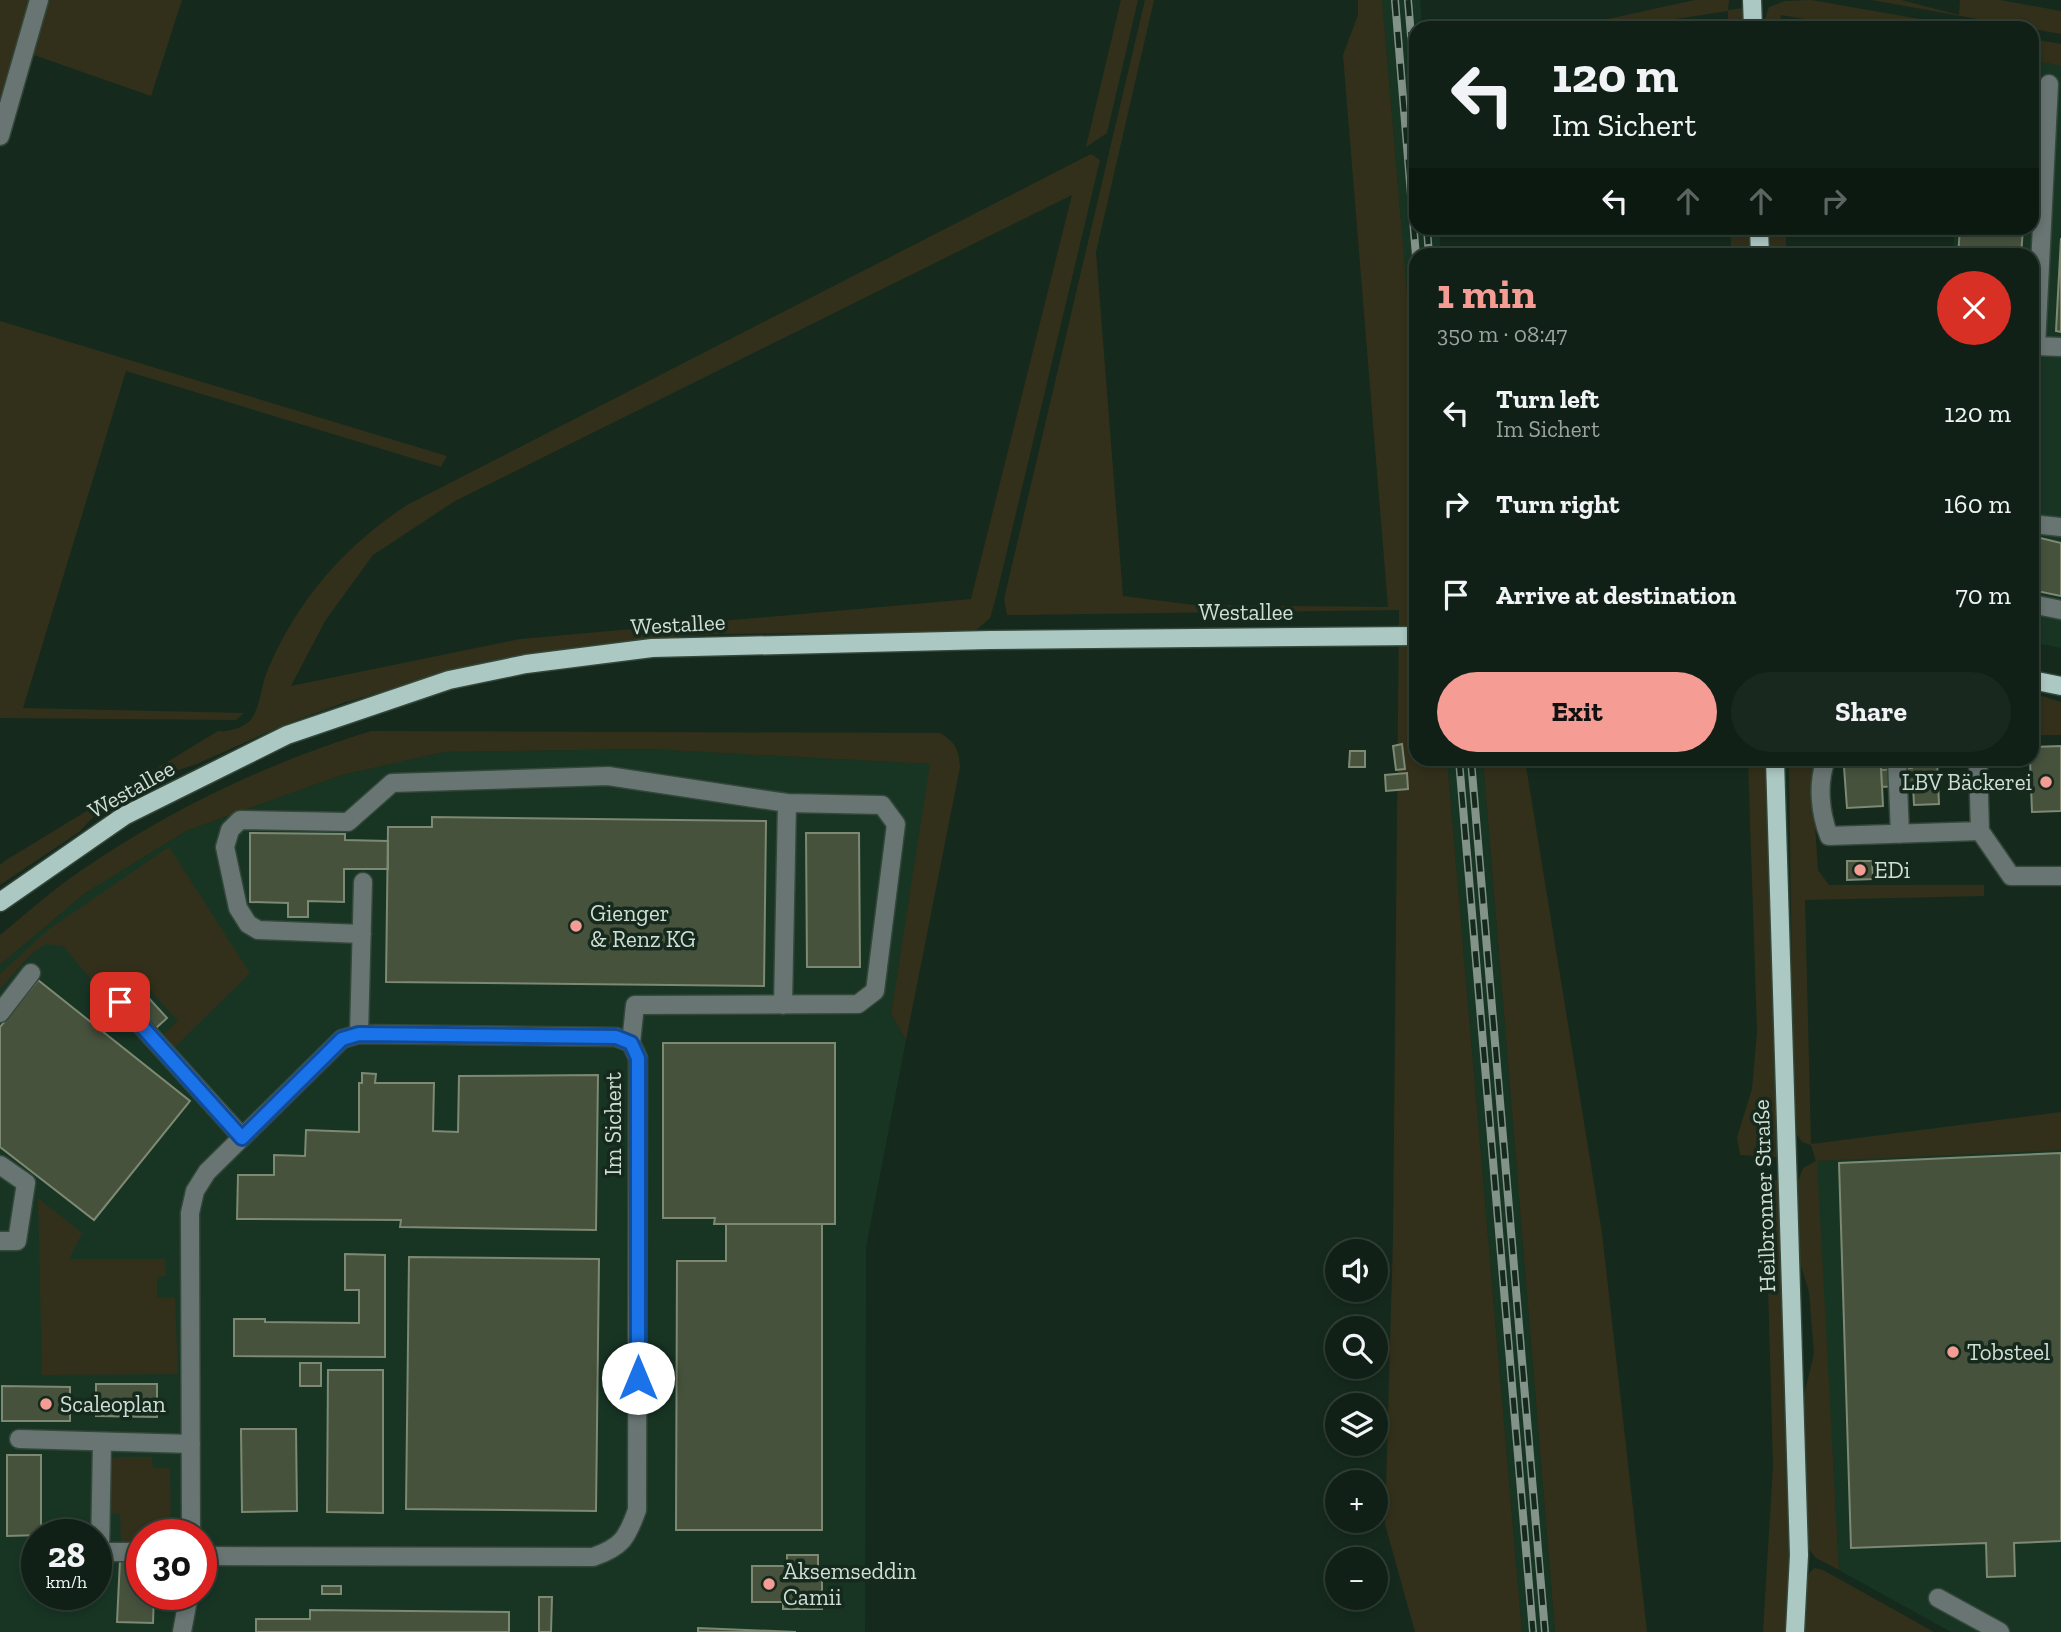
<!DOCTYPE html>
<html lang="en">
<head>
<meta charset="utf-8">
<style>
	body { margin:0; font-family:"Zilla Slab",serif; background:#19281f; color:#f1f3f6; height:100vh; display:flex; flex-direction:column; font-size:26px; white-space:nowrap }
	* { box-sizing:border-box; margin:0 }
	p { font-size:23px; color:#9ca3a1 }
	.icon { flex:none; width:38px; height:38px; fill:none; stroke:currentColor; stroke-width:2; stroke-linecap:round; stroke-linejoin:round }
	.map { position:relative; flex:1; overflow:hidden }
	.panel { position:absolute; left:1409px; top:248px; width:630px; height:518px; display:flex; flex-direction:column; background:#102016; border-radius:21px; box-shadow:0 4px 10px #0003,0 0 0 2px #303e35 }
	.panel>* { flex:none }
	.guide { position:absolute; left:1409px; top:21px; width:630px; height:214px; border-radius:21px; box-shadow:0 4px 10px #0003,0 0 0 2px #303e35; background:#102016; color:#f1f3f6; overflow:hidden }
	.fabs { position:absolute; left:1325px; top:1239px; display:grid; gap:14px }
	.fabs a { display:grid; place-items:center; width:63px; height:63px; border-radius:50%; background:#102016; box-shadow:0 4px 10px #0003,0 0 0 2px #303e35; font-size:35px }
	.speed { position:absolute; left:21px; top:1519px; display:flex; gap:14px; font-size:35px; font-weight:700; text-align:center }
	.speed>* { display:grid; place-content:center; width:91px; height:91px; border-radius:50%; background:#102016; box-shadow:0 4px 10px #0003,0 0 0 2px #303e35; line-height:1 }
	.speed small { font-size:18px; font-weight:400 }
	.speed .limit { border:10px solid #d22; background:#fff; color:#111 }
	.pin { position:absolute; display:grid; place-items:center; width:60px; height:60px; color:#fff; margin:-30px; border-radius:14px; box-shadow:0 4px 10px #0006 }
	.me { position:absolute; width:77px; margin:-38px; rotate:0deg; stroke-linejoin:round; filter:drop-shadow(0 0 5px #0008) }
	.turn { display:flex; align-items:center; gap:24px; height:147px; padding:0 28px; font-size:32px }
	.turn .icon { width:91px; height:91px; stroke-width:2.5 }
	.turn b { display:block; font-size:49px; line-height:60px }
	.lanes { display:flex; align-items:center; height:66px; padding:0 28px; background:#0003; justify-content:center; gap:35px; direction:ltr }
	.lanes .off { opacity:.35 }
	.round { display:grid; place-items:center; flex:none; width:74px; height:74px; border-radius:37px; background:#19281f }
	.headline { display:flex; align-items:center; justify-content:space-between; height:119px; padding:0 28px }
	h1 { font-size:42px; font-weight:800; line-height:52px; color:#f59c95 }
	.button { display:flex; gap:14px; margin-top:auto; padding:14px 28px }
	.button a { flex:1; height:80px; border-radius:42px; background:#f59c95; color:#111; font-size:28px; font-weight:800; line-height:80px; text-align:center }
	.button a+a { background:#19281f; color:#f1f3f6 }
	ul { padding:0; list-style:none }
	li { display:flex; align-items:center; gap:21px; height:91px; padding:0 28px }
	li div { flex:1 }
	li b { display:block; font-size:26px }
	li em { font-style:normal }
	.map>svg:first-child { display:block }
	.built { fill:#183524; fill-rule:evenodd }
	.green { fill:#32301a; fill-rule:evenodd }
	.building { fill:#47523d; stroke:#7d8972; stroke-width:2 }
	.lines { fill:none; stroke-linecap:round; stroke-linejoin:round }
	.minor-casing { stroke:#33473a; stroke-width:21 }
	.major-casing { stroke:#33473a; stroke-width:21 }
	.minor { stroke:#687573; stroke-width:18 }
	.major { stroke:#acc8c2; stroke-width:18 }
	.rail-casing { stroke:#839389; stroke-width:8 }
	.rail { stroke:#152a1d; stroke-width:5; stroke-dasharray:16; stroke-linecap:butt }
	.route-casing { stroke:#114b97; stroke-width:18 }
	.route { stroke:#1a73e8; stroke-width:12 }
	.poi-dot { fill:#f59c95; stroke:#152a1d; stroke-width:2.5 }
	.labels { text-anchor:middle; stroke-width:7; stroke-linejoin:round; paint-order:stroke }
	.street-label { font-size:23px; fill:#d1ded5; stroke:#152a1d }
	.poi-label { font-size:23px; fill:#d1ded5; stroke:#152a1d; text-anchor:start }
</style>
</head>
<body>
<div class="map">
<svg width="2061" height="1632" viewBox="0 0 2061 1632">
	<rect width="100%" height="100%" fill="#152a1d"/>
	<path class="built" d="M1382 0H1420L1422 28H1416V228H1439L1441 255 1416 256V395Z
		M2032 60 2061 66V648L2032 642V256H1953L1954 228H2032Z
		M649 749 931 764 891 1014 906 1040 866 1247 865 1632H0V965L84 894 186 831 342 775 444 752ZM37 1535H96V1594H37ZM142 1535H201V1594H142Z
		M1447 760H1483L1555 1632H1522Z
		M2061 1148V1632H1951L1839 1570 1816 1161Z"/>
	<path class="green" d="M0 0H29L0 105Z
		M46 0H182L151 96 31 54Z
		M1121 0H1138L1107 133 1086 147Z
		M1145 0H1154L1096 252 1123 596 1194 605 1388 607 1343 55 1358 15V0H1382L1416 395V760H1447L1522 1632H1415L1385 1524 1393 1237 1399 610 1007 615 1004 599Z
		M1695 0H1729L1728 10 1743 8 1744 28H1728V11L1616 28H1566Z
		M1811 0 1971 28H1858L1781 15 1780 28H1762L1769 7 1785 1Z
		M1872 0H1901L1959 15 1960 0H2000L2061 11V34Z
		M2032 39 2061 44V66L2032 60Z
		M1091 154 1100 160 996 597 990 618 975 631 722 634 654 638 535 653 452 672 343 703 286 724 199 763 150 780 100 810 79 832 0 885V865L3 862 218 731C230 732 245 728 252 718 262 702 261 683 269 667 299 598 345 546 407 505ZM1072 195 971 599 520 639 291 686 325 621 373 555 455 501Z
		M1731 228H1750L1751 255H1731Z
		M1768 228H1786V255H1768Z
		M0 321 447 456 441 467 126 371 23 708 244 713 236 720 0 718Z
		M2032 693 2061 702V735H2032Z
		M371 731 940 733C955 742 959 749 960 767L906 1040 891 1014 930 764 649 749 444 752 342 775 186 831 84 894 0 965V935C26 914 51 891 79 872 169 810 267 763 371 731Z
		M1483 760H1525L1602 1233 1647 1632H1555Z
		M1748 760H1775L1788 1158 1740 1155 1737 1137 1752 1089 1757 1032Z
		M1789 760H1820L1812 781 1818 870 1829 885H1984V896L1805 900 1811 1144 2061 1112V1150L1817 1161 1839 1570 1816 1558 1808 1548 1804 1395 1814 1354 1809 1292 1799 1259 1798 1182 1803 1168 1816 1161 1811 1145 1802 1142 1794 1130Z
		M169 847 250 973 175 1047 163 1035 178 1021 136 975 107 998 63 946 46 944 31 954 0 989V974L49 929Z
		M1765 1178 1778 1180 1791 1555 1787 1632H1763L1773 1466Z
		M38 1198 82 1233 69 1259H165L166 1276 157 1277V1298L175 1297 178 1374 42 1375Z
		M115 1457H152L153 1468H170L171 1535H142V1542H121L120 1514 109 1513 111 1461Z
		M1814 1568 1823 1570 1934 1632H1802L1807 1576Z"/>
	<path class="building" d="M1960 228H2023L2021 256H1958Z
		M2061 238V332L2056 331Z
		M2032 536 2061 543V596L2032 590Z
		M1402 744 1405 769 1396 770 1393 746Z
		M2061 746V811L2032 812 2030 760 2032 747Z
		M1350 751H1365V767H1349Z
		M1912 760H1937L1939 804 1914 805 1913 785 1882 787 1881 770 1912 768Z
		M1881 766 1883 806 1847 808 1844 767Z
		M1407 773 1408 789 1386 791 1385 775Z
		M432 817 766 821 764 986 386 982 388 827H432Z
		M250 833 345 834V840L388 841V869H344V902L308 901V917H288V903L250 902Z
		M806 833H859L860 967H807Z
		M1847 861H1872L1873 879 1847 880Z
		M38 980 190 1101 94 1220 0 1147V1027Z
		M135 983 167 1018 156 1028 124 994Z
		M663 1043H835V1224H714L715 1218H663Z
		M362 1073 376 1074 375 1083H434L433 1131 458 1132 459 1076 598 1075 596 1230 400 1227 401 1220 237 1219 238 1175H274V1155L305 1156 306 1130 359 1132V1083H362Z
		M2061 1153V1541L2014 1543 2015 1576 1987 1577 1986 1543 1851 1548 1839 1163Z
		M726 1224H822V1530H676L677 1261H726Z
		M345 1254 385 1255V1357L234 1356V1319H265V1322L359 1323V1290H345Z
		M409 1257 599 1259 596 1511 406 1509Z
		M300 1363H321V1386H300Z
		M328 1370H383V1513L327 1512Z
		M96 1384H157V1417L96 1416Z
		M2 1386 70 1387V1421H2Z
		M241 1429H296L297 1511 242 1512Z
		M7 1455H41V1535L7 1536Z
		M787 1555H818V1577H822V1609H783V1602H752V1566H787Z
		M120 1560 142 1561V1594H154L153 1623 117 1622Z
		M322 1586H341V1594H322Z
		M539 1597H552L551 1632H539Z
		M310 1610 509 1612V1632H256V1619H310Z
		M698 1628 796 1632H698Z"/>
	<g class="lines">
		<g class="minor-casing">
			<path id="minor" d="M2049 84 2036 346 2061 347
				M0 136 39 0
				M2032 524 2061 527
				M2032 604 2061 610
				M1826 760C1817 783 1820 813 1829 836L1980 831
				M1897 760 1900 834
				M1978 760 1980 831 2011 876H2061
				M362 934 258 930 248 924 238 908 225 847 230 830 240 820 348 822 392 783 608 776 787 803 882 805 896 824 875 991 858 1004 635 1005 631 1043
				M120 1002 242 1137
				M783 1005 787 803
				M0 1013 31 973
				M359 1034 363 882
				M0 1165 26 1183 17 1241H0
				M19 1439 191 1444
				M102 1442 100 1552H142
				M191 1535 190 1213 195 1191 207 1172 342 1039 359 1034 616 1037 631 1043 638 1058 637 1510C627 1538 622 1547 593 1557L201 1556
				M1938 1598 2000 1632
				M182 1632 189 1594"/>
		</g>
		<g class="major-casing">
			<path id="major" d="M1752 0 1753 28
				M1759 228 1760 256
				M2032 680 2061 686
				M1775 760 1799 1555 1795 1632
				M0 902 124 816 287 735 449 680 526 664 652 648 990 640 1416 636"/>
		</g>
		<use href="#minor" class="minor"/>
		<use href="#major" class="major"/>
		<g class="rail-casing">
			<path id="rail" d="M1395 0 1416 256
				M1408 0 1416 96
				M1427 228 1429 256
				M1459 760 1533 1632
				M1471 760 1545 1632"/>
		</g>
		<use href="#rail" class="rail"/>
	</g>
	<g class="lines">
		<g class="route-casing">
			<path id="route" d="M120 1002 242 1138 342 1039 359 1034 616 1037 631 1043 638 1058V1378"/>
		</g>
		<use href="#route" class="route"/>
	</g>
	<g class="poi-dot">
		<circle cx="2046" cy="782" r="7"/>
		<circle cx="1860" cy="870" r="7"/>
		<circle cx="576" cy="926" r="7"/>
		<circle cx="1953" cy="1352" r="7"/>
		<circle cx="46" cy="1404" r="7"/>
		<circle cx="769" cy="1584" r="7"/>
	</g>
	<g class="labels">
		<g class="street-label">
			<text x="1246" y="620">Westallee</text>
			<text transform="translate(678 624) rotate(-3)" y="8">Westallee</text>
			<text transform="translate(131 789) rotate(-29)" y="8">Westallee</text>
			<text transform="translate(613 1124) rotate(-90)" y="8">Im Sichert</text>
			<text transform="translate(1764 1196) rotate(-92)" y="8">Heilbronner Straße</text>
		</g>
		<g class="poi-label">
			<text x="2032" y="790" text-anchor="end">LBV Bäckerei</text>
			<text x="1874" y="878">EDi</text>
			<text x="590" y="921">Gienger<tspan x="590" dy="26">&amp; Renz KG</tspan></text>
			<text x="1967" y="1360">Tobsteel</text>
			<text x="60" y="1412">Scaleoplan</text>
			<text x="783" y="1579">Aksemseddin<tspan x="783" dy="26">Camii</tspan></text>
		</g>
	</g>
</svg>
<div class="fabs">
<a><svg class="icon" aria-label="sound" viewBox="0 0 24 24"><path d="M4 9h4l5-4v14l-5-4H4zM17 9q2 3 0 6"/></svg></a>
<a><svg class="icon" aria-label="search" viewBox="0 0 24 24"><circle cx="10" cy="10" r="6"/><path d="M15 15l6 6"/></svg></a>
<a><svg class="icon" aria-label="layers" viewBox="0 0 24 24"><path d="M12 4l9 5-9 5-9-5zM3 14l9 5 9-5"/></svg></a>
<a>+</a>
<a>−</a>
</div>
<div class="speed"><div>28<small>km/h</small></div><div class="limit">30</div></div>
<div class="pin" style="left:120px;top:1002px;background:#d93025"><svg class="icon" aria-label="arrive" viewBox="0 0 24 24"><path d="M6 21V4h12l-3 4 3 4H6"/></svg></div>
<svg class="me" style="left:638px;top:1378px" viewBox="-20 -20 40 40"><circle r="19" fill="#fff"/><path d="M0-13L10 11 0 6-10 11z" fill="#1a73e8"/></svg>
<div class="guide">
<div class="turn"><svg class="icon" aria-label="left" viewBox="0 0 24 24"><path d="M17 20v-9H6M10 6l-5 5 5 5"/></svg><div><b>120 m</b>Im Sichert</div></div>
<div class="lanes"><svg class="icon" aria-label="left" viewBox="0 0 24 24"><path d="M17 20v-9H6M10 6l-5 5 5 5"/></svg><svg class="icon off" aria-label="ahead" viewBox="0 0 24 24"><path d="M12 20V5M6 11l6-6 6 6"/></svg><svg class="icon off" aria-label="ahead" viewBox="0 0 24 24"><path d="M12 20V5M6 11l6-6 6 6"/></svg><svg class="icon off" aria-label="right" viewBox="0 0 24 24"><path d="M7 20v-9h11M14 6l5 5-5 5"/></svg></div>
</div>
<section class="panel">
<div class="headline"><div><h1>1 min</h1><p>350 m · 08:47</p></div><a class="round" style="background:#d93025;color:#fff"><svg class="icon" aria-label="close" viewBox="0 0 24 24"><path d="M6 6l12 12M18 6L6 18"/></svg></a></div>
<ul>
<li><svg class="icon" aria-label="left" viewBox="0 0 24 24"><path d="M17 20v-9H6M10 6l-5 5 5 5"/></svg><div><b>Turn left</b><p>Im Sichert</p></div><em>120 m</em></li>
<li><svg class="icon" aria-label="right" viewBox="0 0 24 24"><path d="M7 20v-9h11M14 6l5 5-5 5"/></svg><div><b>Turn right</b></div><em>160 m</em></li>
<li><svg class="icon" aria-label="arrive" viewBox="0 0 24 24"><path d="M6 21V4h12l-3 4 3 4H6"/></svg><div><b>Arrive at destination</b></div><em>70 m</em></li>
</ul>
<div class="button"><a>Exit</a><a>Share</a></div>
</section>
</div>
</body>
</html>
